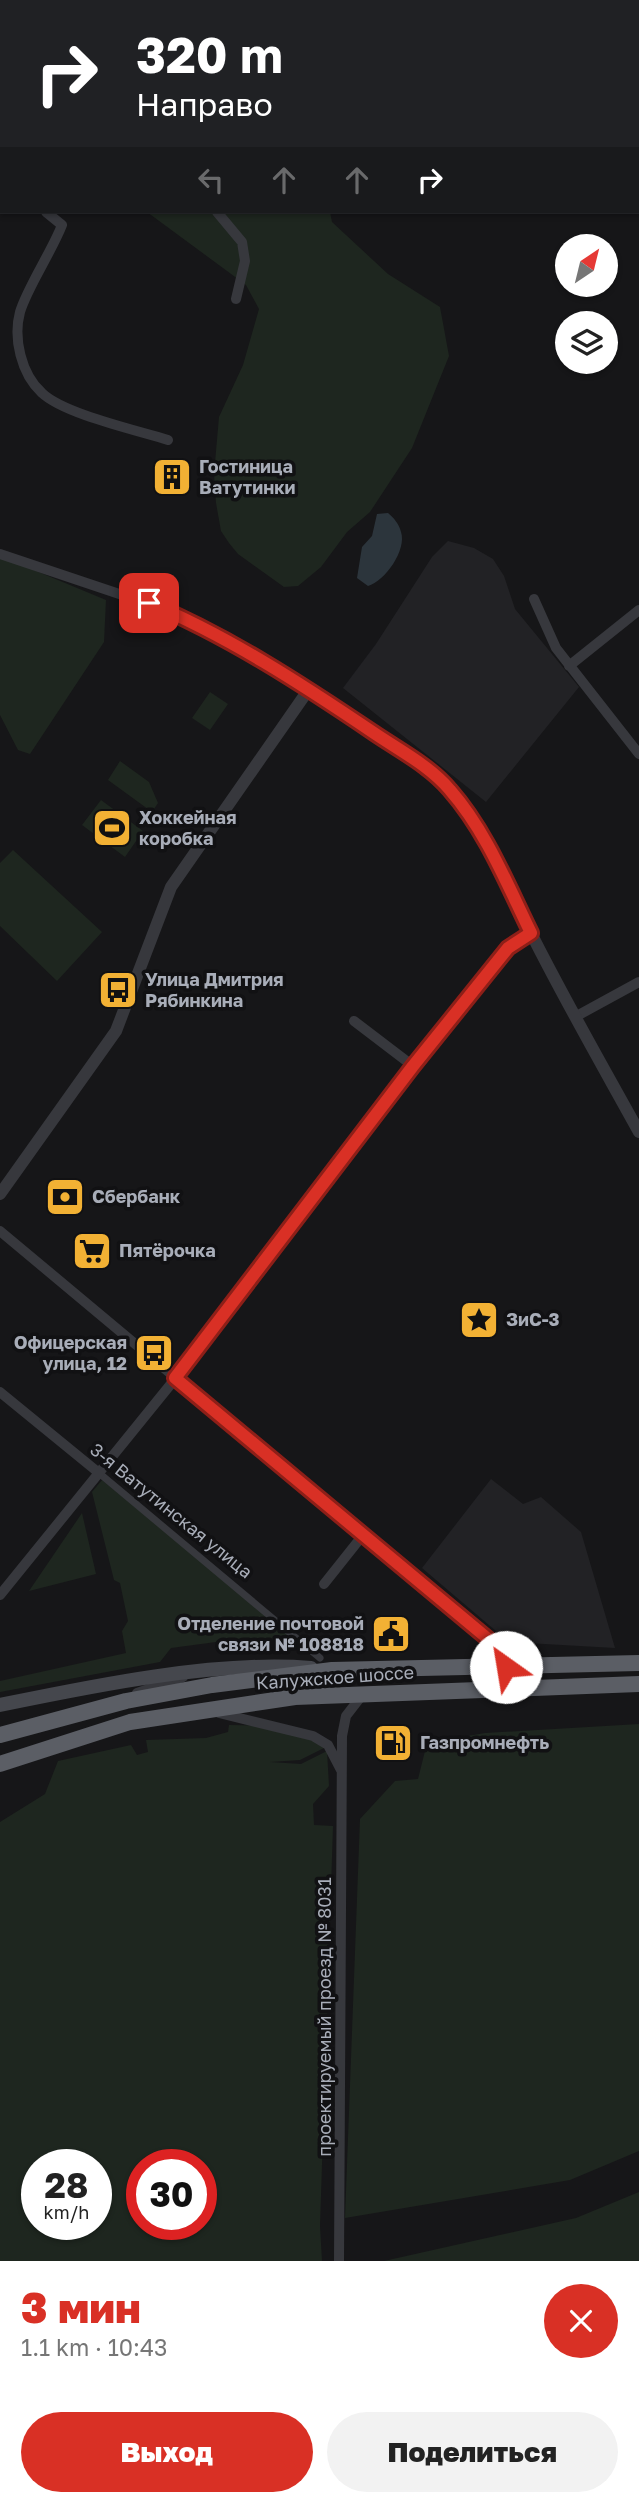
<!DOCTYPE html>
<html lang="ru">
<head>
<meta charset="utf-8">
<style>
	body { margin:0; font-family:"Golos Text",sans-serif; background:#f2f2f2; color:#222; height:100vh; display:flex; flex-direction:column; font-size:26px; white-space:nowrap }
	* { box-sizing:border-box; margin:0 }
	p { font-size:23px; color:#767676 }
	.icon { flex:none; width:38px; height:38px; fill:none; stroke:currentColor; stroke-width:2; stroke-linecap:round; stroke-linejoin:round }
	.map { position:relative; height:2261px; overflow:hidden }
	.side { display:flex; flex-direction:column; background:#fff; flex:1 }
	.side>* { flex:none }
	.top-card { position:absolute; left:0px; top:0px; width:640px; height:214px; box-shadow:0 2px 5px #0004; background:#202124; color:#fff; overflow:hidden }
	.needle { width:46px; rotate:35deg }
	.fabs { position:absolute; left:555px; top:234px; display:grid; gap:14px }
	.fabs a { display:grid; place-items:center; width:63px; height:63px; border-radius:50%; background:#fff; box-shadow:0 2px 5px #0004; font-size:35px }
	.speed { position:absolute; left:21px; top:2149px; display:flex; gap:14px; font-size:35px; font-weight:700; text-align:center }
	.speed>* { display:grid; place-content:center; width:91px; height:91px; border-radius:50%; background:#fff; box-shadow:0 2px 5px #0004; line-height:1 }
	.speed small { font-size:18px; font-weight:400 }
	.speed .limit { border:10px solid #d22; background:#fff; color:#111 }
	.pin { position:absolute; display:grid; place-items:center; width:60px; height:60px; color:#fff; margin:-30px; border-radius:14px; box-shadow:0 4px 10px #0006 }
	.me { position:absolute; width:77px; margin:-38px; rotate:328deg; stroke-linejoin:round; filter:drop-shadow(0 0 5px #0008) }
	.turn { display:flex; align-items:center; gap:24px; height:147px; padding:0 21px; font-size:32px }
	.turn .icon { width:91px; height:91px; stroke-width:2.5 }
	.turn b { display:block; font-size:49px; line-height:60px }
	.lanes { display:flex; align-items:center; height:66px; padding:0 21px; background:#0003; justify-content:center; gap:35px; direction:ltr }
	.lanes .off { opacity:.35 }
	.round { display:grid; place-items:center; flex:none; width:74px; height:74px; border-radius:37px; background:#f2f2f2 }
	.headline { display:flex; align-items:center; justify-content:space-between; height:119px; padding:0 21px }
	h1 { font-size:42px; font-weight:800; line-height:52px; color:#d93025 }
	.primary-button { display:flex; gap:14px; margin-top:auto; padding:14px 21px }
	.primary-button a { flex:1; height:80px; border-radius:42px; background:#d93025; color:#fff; font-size:28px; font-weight:800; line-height:80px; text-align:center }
	.primary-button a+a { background:#f2f2f2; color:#222 }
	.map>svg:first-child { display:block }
	.built { fill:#222225 }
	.green { fill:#1e261f; fill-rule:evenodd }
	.water { fill:#2c353c }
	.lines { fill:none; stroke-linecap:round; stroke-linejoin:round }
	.river { stroke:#2c353c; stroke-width:16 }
	.pedestrian { stroke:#37383d; stroke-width:7 }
	.minor { stroke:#37383d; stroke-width:10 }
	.tertiary { stroke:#37383d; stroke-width:12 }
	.secondary { stroke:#45474d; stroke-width:14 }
	.trunk { stroke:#5b5e65; stroke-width:16 }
	.route-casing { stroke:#8d1f18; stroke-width:18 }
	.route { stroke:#d93025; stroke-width:12 }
	.labels { text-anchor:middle; stroke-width:7; stroke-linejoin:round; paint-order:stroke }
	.poi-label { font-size:18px; font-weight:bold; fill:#a8adb8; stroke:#111113; text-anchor:start }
	.street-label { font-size:18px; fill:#a8adb8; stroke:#111113 }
</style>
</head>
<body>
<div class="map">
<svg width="639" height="2261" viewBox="0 0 639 2261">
	<rect width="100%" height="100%" fill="#161618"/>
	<path class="built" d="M448 541 474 548 493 559 504 576 515 609 579 687 486 802 343 688 376 644 432 557Z
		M491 1479 523 1504 541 1497 581 1532 615 1648 527 1643 511 1632 503 1637 422 1568Z"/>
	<path class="green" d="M0 0 94 2H2L0 194Z
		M147 212H330L332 222 388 274 440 307 449 356 412 448 370 512 347 532 321 567 298 586 284 587 238 554 229 543 221 531 216 503 214 474 219 417 243 365 259 309 246 285Z
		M0 556 106 600 104 642 30 754 18 750 0 715Z
		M210 692 228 704 210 730 192 718Z
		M120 761 149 782 158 803 152 812 108 780Z
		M101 800 143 831 125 857 82 825Z
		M13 850 102 932 57 981 0 926V863Z
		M102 1480 308 1649H238L231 1640 171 1648 160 1662 0 1692V1681L126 1653 122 1631 128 1621 120 1583 114 1580 92 1492Z
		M82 1513 96 1574 29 1591Z
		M639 1724V2151L570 2180 345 2218 360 1819 395 1781 418 1779 427 1743 485 1733Z
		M229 1725C262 1726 300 1722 324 1748L300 1760 270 1762 301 1764 327 1751 329 1786 313 1804 314 1825 333 1826 320 2226 322 2261H0V1822L45 1794 58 1761 131 1745 137 1755 148 1752 146 1740 206 1738 228 1732ZM37 2165H96V2224H37ZM142 2165H201V2224H142Z
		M639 2192V2261H384L576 2218Z"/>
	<path class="water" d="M388 513C394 518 399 524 401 532 407 550 385 581 368 586L357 578 362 547 372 536 377 514Z"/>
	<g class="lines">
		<path class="river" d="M509 0 512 2"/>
		<path class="pedestrian" d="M99 1473 320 1658"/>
		<path class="minor" d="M0 179 2 180
			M46 212 62 225C52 251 27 288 20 312 13 338 21 374 42 393 64 414 136 430 168 440
			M217 212 242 242 245 261 236 299
			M0 554 158 607 309 689
			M534 599 556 648 639 754
			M569 666 639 610
			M575 1017 639 982
			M354 1021 413 1066
			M0 1231 505 1653 506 1667
			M0 1392 99 1473
			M324 1584 363 1535
			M0 1595 175 1379 413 1066 508 948 531 933
			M137 1693 183 1677
			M219 1713 313 1736 328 1745 341 1770
			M339 2261 342 1736 346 1716 363 1694"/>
		<path class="tertiary" d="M0 1194 116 1031 171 887 309 689C353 719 411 749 448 787 486 826 506 883 530 931 564 999 602 1065 639 1132"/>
		<path class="secondary" d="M0 1705C92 1686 218 1660 311 1668"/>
		<path class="trunk" d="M0 1735 126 1701 212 1685 332 1670 639 1663
			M0 1764 130 1722 295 1697 639 1684"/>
	</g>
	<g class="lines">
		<g class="route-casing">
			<path id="route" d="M149 603C228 636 303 685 374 733 399 750 430 766 450 790 486 831 507 884 531 933L508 948 413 1066 175 1378 505 1653 506 1667"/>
		</g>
		<use href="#route" class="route"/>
	</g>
	<defs>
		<g id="building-square" transform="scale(2.0125)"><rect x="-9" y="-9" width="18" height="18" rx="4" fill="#f2b134" stroke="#111113"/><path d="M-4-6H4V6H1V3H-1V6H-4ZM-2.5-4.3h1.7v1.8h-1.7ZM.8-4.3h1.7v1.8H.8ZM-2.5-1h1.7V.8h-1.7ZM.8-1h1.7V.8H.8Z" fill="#111"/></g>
		<g id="stadium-square" transform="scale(2.0125)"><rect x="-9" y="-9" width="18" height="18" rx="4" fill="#f2b134" stroke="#111113"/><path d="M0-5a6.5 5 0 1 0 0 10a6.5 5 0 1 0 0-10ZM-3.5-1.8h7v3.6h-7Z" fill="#111"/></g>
		<g id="bus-square" transform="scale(2.0125)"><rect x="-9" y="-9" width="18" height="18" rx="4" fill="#f2b134" stroke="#111113"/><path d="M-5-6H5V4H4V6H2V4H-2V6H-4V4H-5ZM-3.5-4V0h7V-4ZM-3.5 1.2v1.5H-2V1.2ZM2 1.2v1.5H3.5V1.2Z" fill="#111"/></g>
		<g id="bank-square" transform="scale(2.0125)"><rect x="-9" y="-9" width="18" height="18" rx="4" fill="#f2b134" stroke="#111113"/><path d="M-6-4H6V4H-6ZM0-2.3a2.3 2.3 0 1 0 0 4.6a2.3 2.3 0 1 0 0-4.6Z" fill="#111"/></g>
		<g id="supermarket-square" transform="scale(2.0125)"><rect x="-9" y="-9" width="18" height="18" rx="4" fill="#f2b134" stroke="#111113"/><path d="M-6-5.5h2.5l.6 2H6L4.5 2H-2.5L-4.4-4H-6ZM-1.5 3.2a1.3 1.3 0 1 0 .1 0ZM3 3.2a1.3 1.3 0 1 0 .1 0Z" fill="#111"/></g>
		<g id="sight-square" transform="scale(2.0125)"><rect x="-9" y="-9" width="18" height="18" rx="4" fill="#f2b134" stroke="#111113"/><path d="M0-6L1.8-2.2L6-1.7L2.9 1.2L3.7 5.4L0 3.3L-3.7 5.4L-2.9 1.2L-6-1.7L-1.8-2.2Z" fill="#111"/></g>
		<g id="civic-square" transform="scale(2.0125)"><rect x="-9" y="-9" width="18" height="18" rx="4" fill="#f2b134" stroke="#111113"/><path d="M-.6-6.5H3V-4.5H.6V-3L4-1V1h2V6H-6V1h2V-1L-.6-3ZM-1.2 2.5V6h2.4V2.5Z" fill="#111"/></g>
		<g id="fuel-square" transform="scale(2.0125)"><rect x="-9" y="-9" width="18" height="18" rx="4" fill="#f2b134" stroke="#111113"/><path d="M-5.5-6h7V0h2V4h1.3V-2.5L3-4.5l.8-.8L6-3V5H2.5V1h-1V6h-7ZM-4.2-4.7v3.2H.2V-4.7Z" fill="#111"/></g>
	</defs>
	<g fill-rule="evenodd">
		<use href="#building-square" x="172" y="477"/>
		<use href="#stadium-square" x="112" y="828"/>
		<use href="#bus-square" x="118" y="990"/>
		<use href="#bank-square" x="65" y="1197"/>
		<use href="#supermarket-square" x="92" y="1251"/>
		<use href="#sight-square" x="479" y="1320"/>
		<use href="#bus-square" x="154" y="1353"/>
		<use href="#civic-square" x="391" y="1634"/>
		<use href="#fuel-square" x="393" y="1743"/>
	</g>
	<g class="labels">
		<g class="poi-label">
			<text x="199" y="473">Гостиница<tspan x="199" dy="21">Ватутинки</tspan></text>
			<text x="139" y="824">Хоккейная<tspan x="139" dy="21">коробка</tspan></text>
			<text x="145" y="986">Улица Дмитрия<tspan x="145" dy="21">Рябинкина</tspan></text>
			<text x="92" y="1203">Сбербанк</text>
			<text x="119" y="1257">Пятёрочка</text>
			<text x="506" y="1326">ЗиС-3</text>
			<text x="127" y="1349" text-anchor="end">Офицерская<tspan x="127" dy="21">улица, 12</tspan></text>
			<text x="364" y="1630" text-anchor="end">Отделение почтовой<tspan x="364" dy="21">связи № 108818</tspan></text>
			<text x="420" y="1749">Газпромнефть</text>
		</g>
		<g class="street-label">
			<text transform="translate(171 1511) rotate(39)" y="6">3-я Ватутинская улица</text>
			<text transform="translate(335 1678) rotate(-4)" y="6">Калужское шоссе</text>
			<text transform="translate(325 2017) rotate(-90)" y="6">проектируемый проезд № 8031</text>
		</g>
	</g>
</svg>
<div class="fabs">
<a><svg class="needle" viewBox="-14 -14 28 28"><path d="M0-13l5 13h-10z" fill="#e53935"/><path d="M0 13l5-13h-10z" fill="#767676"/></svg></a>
<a><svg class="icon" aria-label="layers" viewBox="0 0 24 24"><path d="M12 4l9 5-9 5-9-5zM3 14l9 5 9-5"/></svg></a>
</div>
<div class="speed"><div>28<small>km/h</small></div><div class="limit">30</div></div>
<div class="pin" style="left:149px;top:603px;background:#d93025"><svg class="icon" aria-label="arrive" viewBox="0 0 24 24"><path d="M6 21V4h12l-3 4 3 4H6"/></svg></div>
<svg class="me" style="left:506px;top:1667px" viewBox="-20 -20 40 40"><circle r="19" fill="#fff"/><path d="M0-13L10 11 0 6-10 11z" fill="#d93025"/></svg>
<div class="top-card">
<div class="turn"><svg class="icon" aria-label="right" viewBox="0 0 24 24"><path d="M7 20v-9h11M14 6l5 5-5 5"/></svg><div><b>320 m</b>Направо</div></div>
<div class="lanes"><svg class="icon off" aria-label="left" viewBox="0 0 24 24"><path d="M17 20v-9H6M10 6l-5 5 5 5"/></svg><svg class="icon off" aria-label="ahead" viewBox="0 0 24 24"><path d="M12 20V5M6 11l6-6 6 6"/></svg><svg class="icon off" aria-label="ahead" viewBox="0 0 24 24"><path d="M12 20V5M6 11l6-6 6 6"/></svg><svg class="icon" aria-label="right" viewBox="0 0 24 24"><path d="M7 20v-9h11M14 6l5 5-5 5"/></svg></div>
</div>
</div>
<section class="side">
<div class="headline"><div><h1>3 мин</h1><p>1.1 km · 10:43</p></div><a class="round" style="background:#d93025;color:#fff"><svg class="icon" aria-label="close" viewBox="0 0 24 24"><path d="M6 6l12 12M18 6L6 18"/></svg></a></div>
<div class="primary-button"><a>Выход</a><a>Поделиться</a></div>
</section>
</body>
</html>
